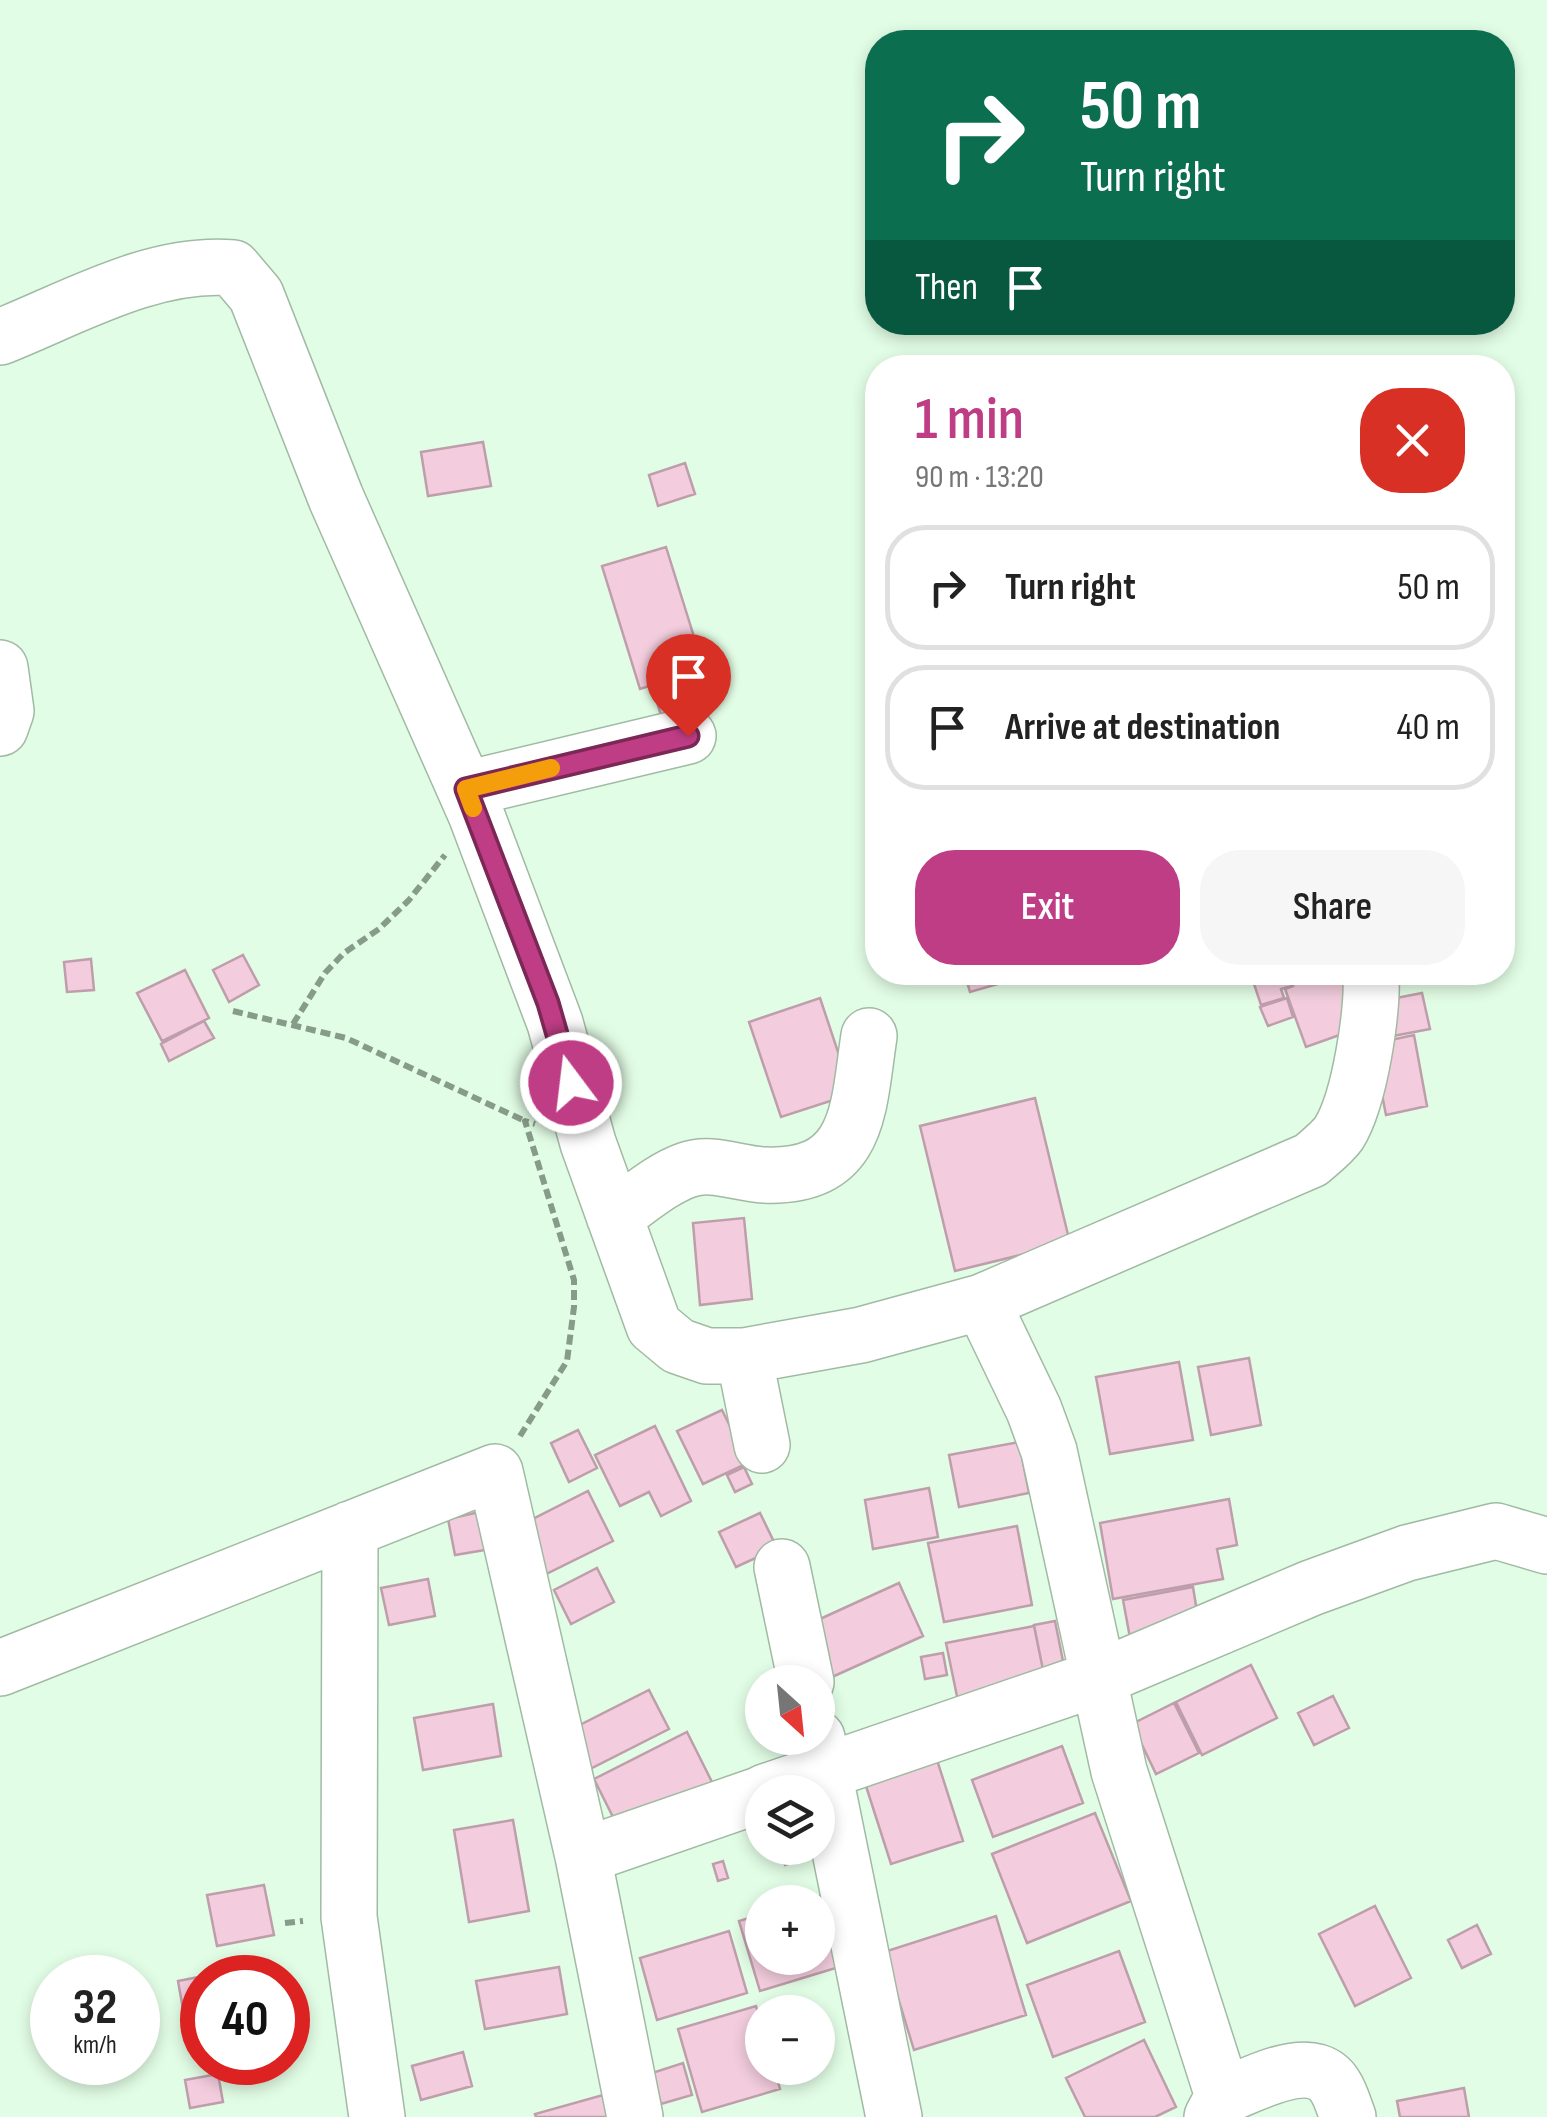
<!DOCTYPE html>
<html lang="en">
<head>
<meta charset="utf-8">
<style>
	body { margin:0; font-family:"Sofia Sans Condensed",sans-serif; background:#f6f6f6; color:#222; height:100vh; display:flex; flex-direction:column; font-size:38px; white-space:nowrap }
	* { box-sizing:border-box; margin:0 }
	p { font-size:32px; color:#767676 }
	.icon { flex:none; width:55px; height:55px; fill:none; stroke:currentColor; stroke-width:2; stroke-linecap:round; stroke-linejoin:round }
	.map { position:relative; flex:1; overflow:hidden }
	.drawer { position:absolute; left:865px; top:355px; width:650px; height:630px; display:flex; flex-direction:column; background:#fff; border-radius:40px; box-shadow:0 5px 15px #0003 }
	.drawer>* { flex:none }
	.guide { position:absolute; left:865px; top:30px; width:650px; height:305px; border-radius:40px; box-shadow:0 5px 15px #0003; background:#0b6e4f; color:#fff; overflow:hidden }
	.needle { width:65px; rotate:153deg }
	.tools { position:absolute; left:745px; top:1665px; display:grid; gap:20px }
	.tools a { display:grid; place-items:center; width:90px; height:90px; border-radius:50%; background:#fff; box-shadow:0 5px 15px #0003; font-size:50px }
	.speed { position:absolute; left:30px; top:1955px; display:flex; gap:20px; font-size:50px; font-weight:700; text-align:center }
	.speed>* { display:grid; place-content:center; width:130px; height:130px; border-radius:50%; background:#fff; box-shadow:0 5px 15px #0003; line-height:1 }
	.speed small { font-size:25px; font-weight:400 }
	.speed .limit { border:15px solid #d22; background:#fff; color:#111 }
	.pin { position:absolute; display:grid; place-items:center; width:85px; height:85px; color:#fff; margin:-102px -42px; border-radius:50% 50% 50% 0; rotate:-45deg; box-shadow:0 0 10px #0007 }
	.pin .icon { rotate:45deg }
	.me { position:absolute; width:110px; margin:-55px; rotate:345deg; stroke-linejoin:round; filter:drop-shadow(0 0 8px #0008) }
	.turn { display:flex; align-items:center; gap:35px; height:210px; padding:0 50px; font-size:45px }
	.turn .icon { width:130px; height:130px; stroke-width:2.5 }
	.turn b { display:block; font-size:70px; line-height:85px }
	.then { display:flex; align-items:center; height:95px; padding:0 50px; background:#0003; gap:20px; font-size:38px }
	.round { display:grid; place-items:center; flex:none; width:105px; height:105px; border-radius:40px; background:#f6f6f6 }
	.headline { display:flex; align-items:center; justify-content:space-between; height:170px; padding:0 50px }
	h1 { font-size:60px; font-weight:600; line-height:75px; color:#bf3d85 }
	.cta { display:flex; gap:20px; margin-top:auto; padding:20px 50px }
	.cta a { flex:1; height:115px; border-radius:40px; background:#bf3d85; color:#fff; font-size:40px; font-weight:600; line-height:115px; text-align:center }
	.cta a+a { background:#f6f6f6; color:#222 }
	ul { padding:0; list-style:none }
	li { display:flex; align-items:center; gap:30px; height:125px; margin:0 20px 15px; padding:0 30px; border:5px solid #e0e0e0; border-radius:40px }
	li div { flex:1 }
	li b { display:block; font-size:38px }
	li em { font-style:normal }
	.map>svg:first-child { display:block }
	.building { fill:#f3cddd; stroke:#be9eab; stroke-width:2.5 }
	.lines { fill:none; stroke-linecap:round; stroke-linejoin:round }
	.minor-casing { stroke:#a1baa4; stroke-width:58 }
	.path { stroke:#879b8a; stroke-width:6; stroke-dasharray:10 5; stroke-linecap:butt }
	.minor { stroke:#fff; stroke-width:55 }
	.route-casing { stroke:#7c2856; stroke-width:25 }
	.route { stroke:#bf3d85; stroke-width:18 }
	.slow { stroke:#f59e0b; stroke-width:18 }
</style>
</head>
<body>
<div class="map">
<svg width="1547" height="2117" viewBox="0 0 1547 2117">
	<rect width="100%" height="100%" fill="#e2fde5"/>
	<path class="building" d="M483 442 491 486 428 496 421 452Z
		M685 463 695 494 658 506 649 475Z
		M666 547 704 669 640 689 602 566Z
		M878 596V633H872L868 597Z
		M687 676 702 728 668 738 652 686Z
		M243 955 259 985 229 1002 213 970Z
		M91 959 94 990 67 992 64 962Z
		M185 970 209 1018 162 1041 137 993Z
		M964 972H1010L1012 980 970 992Z
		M1250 972H1286L1291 986 1281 989 1284 998 1261 1005Z
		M1289 972H1361L1362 1027 1306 1047 1285 989 1293 986Z
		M1422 993 1430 1029 1393 1036 1386 1000Z
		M820 998 852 1094 781 1117 749 1022Z
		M1287 998 1293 1017 1268 1026 1260 1007Z
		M204 1021 214 1038 169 1061 161 1044Z
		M1414 1035 1427 1106 1386 1115 1372 1044Z
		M1035 1098 1070 1243 955 1271 920 1126Z
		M744 1218 752 1299 700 1305 693 1223Z
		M1249 1358 1261 1425 1211 1435 1198 1367Z
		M1179 1362 1193 1440 1110 1454 1096 1377Z
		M722 1410 748 1463 703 1484 677 1431Z
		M655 1426 691 1501 661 1516 649 1492 620 1506 595 1455Z
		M578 1430 597 1468 569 1482 551 1443Z
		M1019 1442 1029 1493 959 1507 949 1455Z
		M744 1467 752 1484 735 1492 727 1475Z
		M929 1488 938 1537 873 1549 865 1500Z
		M588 1491 613 1541 540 1577 515 1528Z
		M1229 1499 1237 1545 1217 1549 1223 1579 1113 1599 1100 1523Z
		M484 1511 491 1549 455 1555 448 1519Z
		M760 1513 777 1548 736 1567 719 1532Z
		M1017 1526 1032 1605 944 1622 928 1543Z
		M597 1568 614 1602 571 1624 554 1590Z
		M428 1579 435 1616 389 1625 381 1588Z
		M899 1583 923 1636 832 1677 809 1624Z
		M1193 1587 1200 1630 1131 1643 1123 1600Z
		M1055 1621 1064 1666 1043 1670 1034 1625Z
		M1034 1626 1047 1689 959 1706 946 1643Z
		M943 1653 947 1675 925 1679 921 1657Z
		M1251 1665 1277 1718 1202 1755 1176 1702Z
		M649 1690 669 1729 584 1772 564 1733Z
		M1333 1696 1349 1728 1314 1745 1298 1713Z
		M1174 1703 1199 1753 1156 1774 1132 1724Z
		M493 1704 501 1756 423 1770 414 1718Z
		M687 1732 717 1792 624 1839 594 1779Z
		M1062 1746 1083 1803 993 1837 972 1780Z
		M937 1760 963 1841 891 1864 865 1783Z
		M1095 1813 1131 1901 1027 1943 992 1854Z
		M513 1820 529 1911 469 1922 454 1830Z
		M780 1848H815L817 1855 785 1865Z
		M723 1861 728 1878 718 1881 713 1864Z
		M264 1885 274 1935 217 1946 207 1895Z
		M828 1894 849 1964 760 1991 739 1921 762 1914V1958H818V1902H801Z
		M1375 1906 1411 1978 1355 2006 1319 1934Z
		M996 1916 1026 2015 914 2050 884 1952Z
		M1477 1925 1491 1954 1462 1968 1448 1940Z
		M729 1931 747 1993 657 2020 640 1958Z
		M1119 1951 1145 2022 1053 2057 1027 1985Z
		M559 1967 567 2014 485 2029 476 1981Z
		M214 1974 215 1978H202V2005L183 2009 178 1981Z
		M297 1986 301 2008 288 2011V1988Z
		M756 2006 762 2028V2068H774L780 2089 702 2112 678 2029Z
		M1144 2040 1176 2107 1155 2117H1085L1066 2078Z
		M463 2052 472 2086 421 2100 412 2066Z
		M683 2063 692 2095 661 2104 652 2073Z
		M218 2074 223 2102 190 2108 185 2080Z
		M1464 2088 1469 2117H1400L1397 2101Z
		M603 2095 609 2117H536L535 2114Z"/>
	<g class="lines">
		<g class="minor-casing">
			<path id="minor" d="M0 337C73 308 153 261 233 268L256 295 336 498 476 814 555 1023 588 1143 654 1326 678 1346 707 1356H744L861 1335 982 1302 1034 1410 1049 1451 1119 1771 1223 2096 1212 2117
				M0 668 6 711 0 728
				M466 789 688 736
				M614 1216C637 1201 661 1179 687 1170 712 1161 738 1174 764 1175 861 1179 858 1108 869 1036
				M982 1302 1311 1160C1320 1152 1332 1143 1339 1133 1360 1099 1373 1012 1371 972
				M744 1356 762 1445
				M350 1529 349 1917 377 2117
				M782 1567 806 1682
				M0 1668 495 1472 583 1856
				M817 1738 894 2117
				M765 1792 1101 1677 1311 1588 1407 1553 1496 1531 1547 1546
				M1223 2096C1253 2085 1313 2050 1335 2086 1341 2095 1344 2107 1348 2117
				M635 2117 583 1856 762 1794"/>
		</g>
		<path class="path" d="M233 1011 346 1038 525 1121
			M293 1024 325 973 344 953 379 929 409 900 445 855
			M520 1436 567 1361 574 1307V1280L525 1121 535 1124
			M285 1923 303 1921"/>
		<use href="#minor" class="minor"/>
	</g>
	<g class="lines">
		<g class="route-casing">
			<path id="route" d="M571 1083 548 1003 466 789 688 736"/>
		</g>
		<use href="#route" class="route"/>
		<path class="slow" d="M473 808 466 789 551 768"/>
	</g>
</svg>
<div class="tools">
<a><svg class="needle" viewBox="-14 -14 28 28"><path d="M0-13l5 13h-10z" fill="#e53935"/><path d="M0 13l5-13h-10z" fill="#767676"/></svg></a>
<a><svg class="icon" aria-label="layers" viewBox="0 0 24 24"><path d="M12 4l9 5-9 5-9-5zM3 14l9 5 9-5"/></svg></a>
<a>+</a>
<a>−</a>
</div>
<div class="speed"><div>32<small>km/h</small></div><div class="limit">40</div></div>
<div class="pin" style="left:688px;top:736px;background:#d93025"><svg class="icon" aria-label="arrive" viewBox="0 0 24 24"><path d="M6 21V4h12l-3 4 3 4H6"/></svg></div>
<svg class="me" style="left:571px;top:1083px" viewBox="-20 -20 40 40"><circle r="17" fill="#bf3d85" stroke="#fff" stroke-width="3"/><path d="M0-11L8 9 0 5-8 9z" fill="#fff"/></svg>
<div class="guide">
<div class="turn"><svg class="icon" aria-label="right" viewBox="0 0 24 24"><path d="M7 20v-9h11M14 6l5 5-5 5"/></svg><div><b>50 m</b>Turn right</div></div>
<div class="then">Then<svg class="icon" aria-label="arrive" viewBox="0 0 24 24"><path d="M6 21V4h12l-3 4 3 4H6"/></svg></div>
</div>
<section class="drawer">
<div class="headline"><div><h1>1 min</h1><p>90 m · 13:20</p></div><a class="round" style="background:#d93025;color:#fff"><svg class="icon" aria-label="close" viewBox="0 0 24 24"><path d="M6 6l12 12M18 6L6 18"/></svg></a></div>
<ul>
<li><svg class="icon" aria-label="right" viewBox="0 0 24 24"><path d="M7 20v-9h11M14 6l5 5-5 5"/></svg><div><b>Turn right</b></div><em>50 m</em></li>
<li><svg class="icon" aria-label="arrive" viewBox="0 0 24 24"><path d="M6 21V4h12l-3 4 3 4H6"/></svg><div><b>Arrive at destination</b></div><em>40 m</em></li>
</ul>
<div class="cta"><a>Exit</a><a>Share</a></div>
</section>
</div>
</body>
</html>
